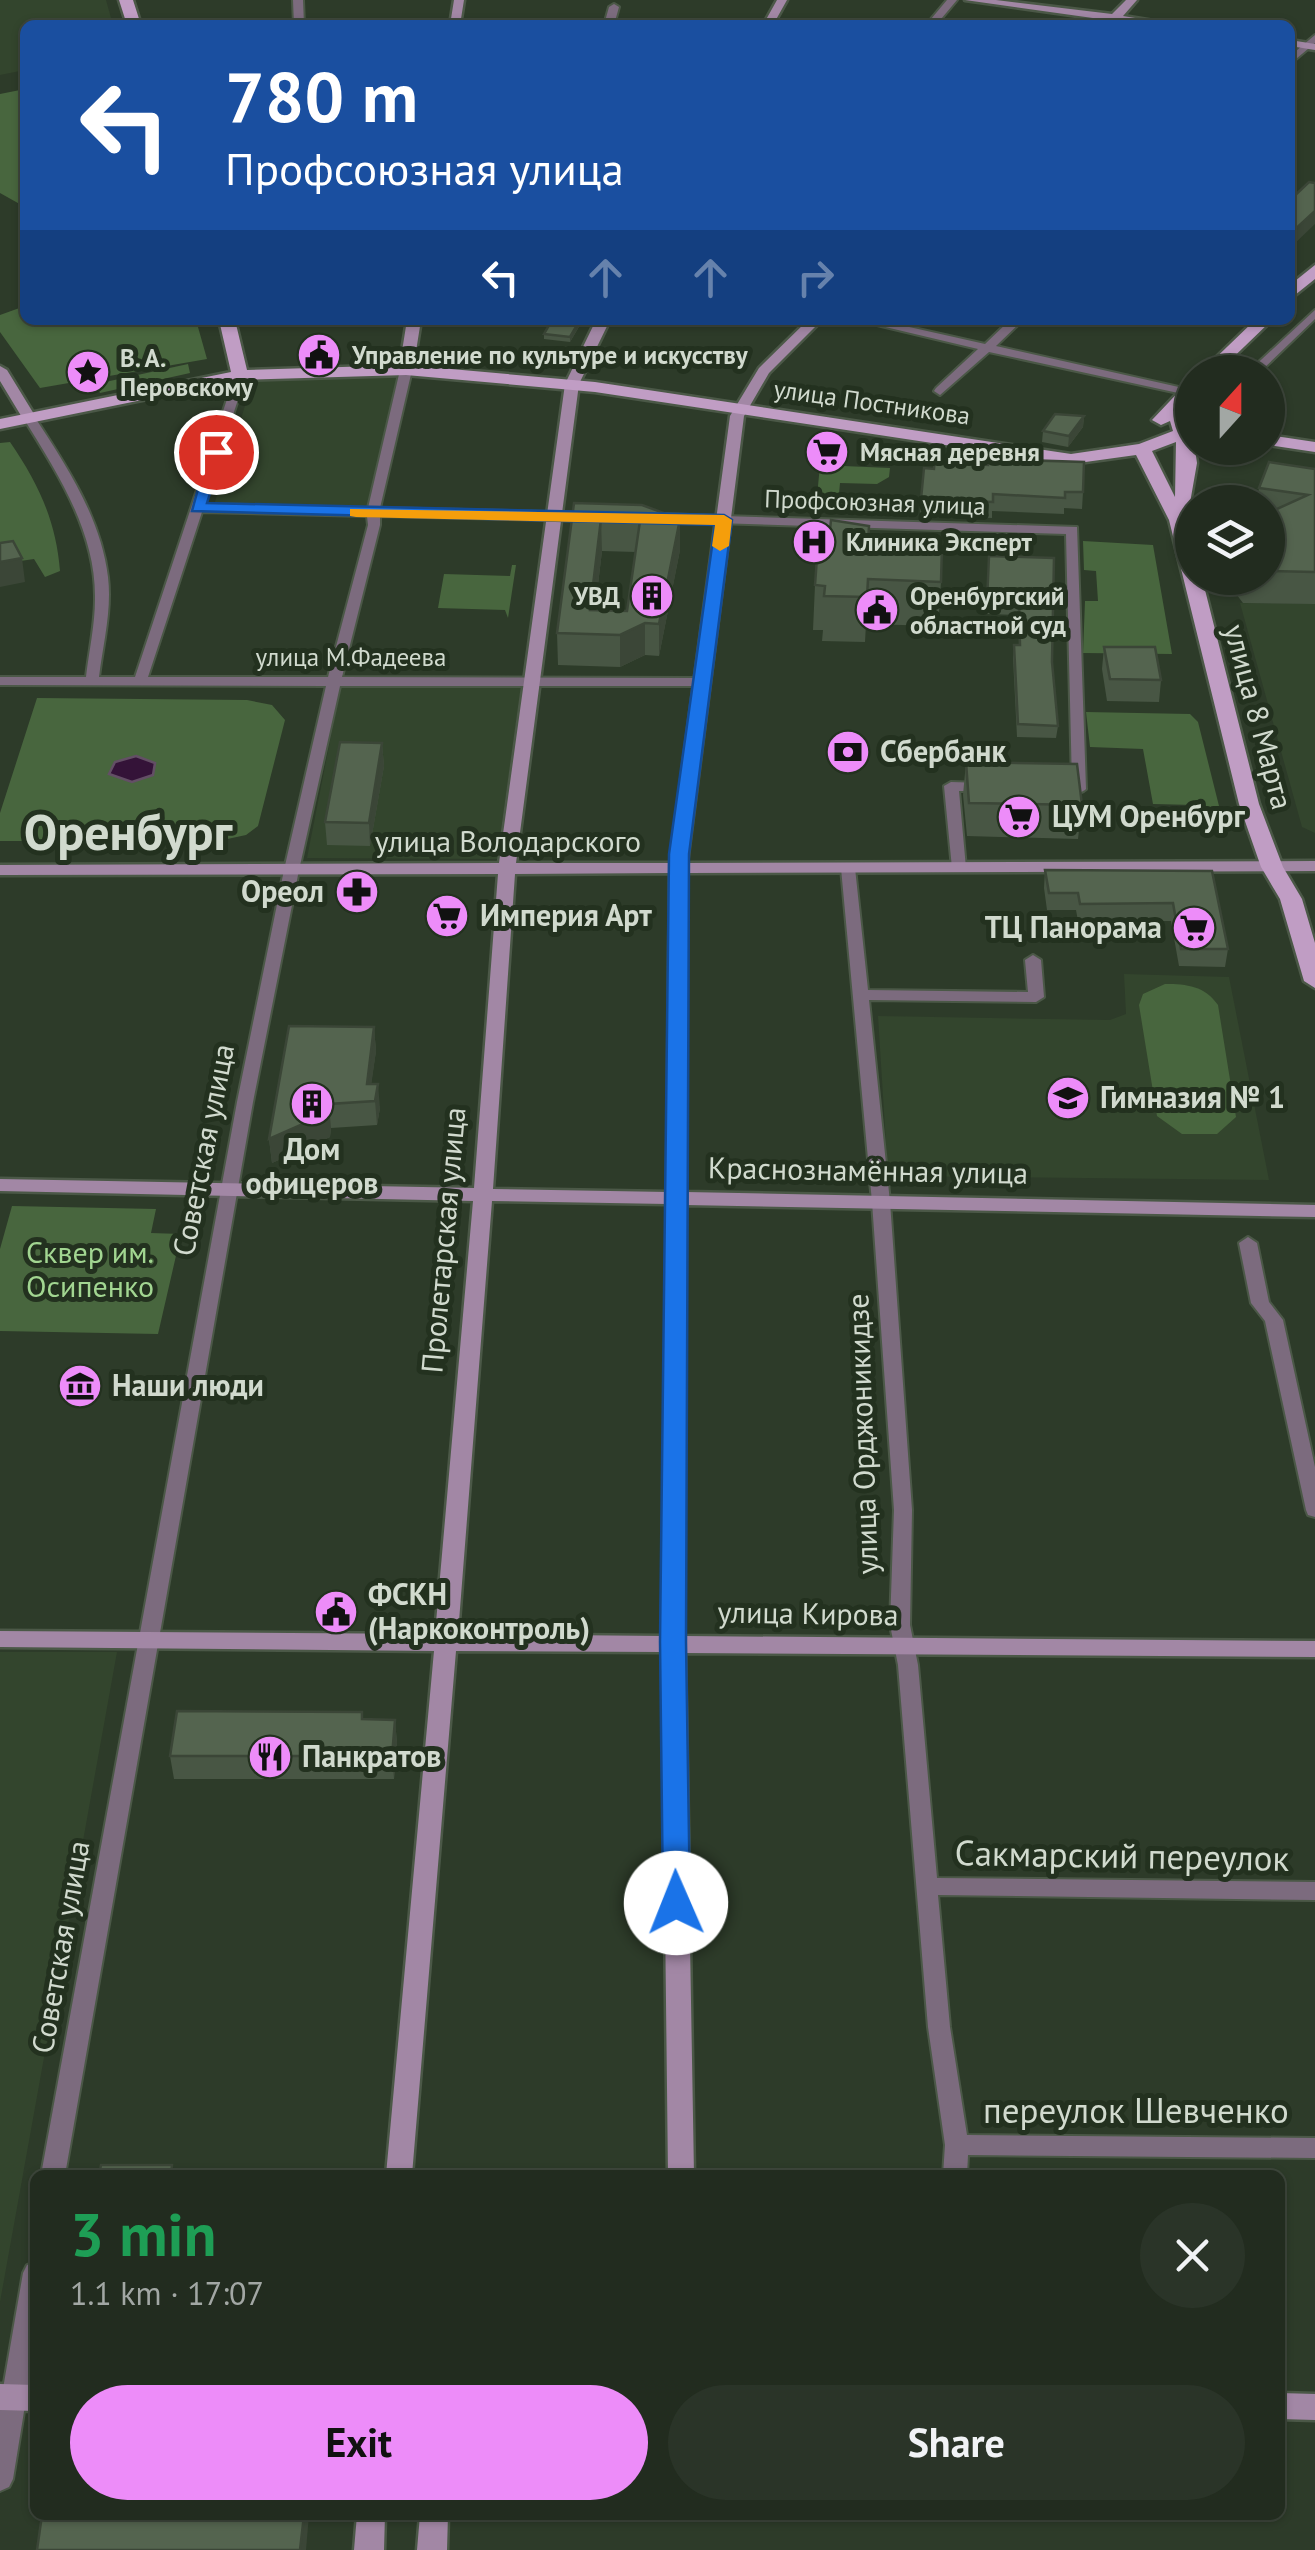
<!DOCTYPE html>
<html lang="en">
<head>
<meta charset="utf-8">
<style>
	body { margin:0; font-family:"PT Sans",sans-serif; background:#2a3428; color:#f1f3f6; height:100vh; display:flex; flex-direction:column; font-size:38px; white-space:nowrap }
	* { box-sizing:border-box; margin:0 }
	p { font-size:32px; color:#a2a7a4 }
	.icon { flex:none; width:55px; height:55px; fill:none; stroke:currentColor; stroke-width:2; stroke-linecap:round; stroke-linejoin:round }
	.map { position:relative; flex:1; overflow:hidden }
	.details { position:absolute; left:30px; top:2170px; width:1255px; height:350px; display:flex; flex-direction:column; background:#222c1f; border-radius:15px; box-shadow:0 2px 8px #0004,0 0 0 2px #3f483d }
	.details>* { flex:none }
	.guide { position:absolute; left:20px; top:20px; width:1275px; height:305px; border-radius:15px; box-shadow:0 2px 8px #0004,0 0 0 2px #3f483d; background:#1a4fa0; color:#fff; overflow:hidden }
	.needle { width:65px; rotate:21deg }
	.buttons { position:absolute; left:1175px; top:355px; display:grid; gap:20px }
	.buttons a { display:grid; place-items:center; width:110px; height:110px; border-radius:50%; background:#222c1f; box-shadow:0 2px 8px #0004,0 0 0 2px #3f483d; font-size:50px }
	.pin { position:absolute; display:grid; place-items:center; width:85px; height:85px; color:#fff; margin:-42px; border:5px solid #fff; border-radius:50%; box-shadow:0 2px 10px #0007 }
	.me { position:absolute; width:110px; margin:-55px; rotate:359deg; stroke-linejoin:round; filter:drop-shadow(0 0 8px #0008) }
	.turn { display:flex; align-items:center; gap:35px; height:210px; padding:0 40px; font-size:45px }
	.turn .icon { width:130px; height:130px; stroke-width:2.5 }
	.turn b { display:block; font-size:70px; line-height:85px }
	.lanes { display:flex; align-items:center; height:95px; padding:0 40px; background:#0003; justify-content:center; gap:50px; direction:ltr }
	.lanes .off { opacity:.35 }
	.round { display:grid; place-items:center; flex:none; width:105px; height:105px; border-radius:52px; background:#2a3428 }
	.overview { display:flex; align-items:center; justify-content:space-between; height:170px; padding:0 40px }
	h1 { font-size:60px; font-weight:600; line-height:75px; color:#1e9e55 }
	.action { display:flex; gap:20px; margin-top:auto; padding:20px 40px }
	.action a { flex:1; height:115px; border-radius:60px; background:#ed8cf9; color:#111; font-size:40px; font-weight:600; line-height:115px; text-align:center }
	.action a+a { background:#2a3428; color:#f1f3f6 }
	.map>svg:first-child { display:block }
	.built { fill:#33452d }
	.green { fill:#48663e }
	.water { fill:#341338; stroke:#634f65; stroke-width:2.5 }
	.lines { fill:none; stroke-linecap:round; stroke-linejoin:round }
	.street-casing { stroke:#4b5847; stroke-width:4 }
	.secondary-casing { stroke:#4b5847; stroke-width:5 }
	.primary-casing { stroke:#4b5847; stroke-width:5 }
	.street { fill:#7c6b7e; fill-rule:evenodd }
	.secondary { fill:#a287a5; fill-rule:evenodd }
	.primary { fill:#c09dc4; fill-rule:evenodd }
	.wall { fill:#485644; fill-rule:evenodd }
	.shaded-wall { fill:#3b4637 }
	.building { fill:#54644f; stroke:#3b4637; stroke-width:2.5; fill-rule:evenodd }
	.route { fill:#1a73e8; stroke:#114b97; stroke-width:2.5 }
	.slow { fill:#f59e0b }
	.labels { text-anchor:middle; stroke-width:10; stroke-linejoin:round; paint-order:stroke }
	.far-poi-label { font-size:25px; font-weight:bold; fill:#d1dace; stroke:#23311f; text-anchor:start }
	.far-street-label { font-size:25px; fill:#d1dace; stroke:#23311f }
	.street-label { font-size:30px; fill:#d1dace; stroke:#23311f }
	.poi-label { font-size:30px; font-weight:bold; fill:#d1dace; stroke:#23311f; text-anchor:start }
	.park-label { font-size:30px; fill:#a2d691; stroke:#23311f }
	.near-street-label { font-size:35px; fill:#d1dace; stroke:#23311f }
	.town-label { font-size:50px; font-weight:bold; fill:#d1dace; stroke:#23311f }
</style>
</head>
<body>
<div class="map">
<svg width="1315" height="2550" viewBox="0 0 1315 2550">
	<rect width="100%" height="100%" fill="#2d3b29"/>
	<path class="built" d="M0 0H106L113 25H25V70L0 75Z
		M399 374 366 509 214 505 254 377Z
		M1240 603 1315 604V833L1302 827Z
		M341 685 521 688 497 859 307 858Z
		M1124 974 1229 977 1269 1180 888 1176 878 1016 1110 1020 1126 1014Z
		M0 1652H117L0 2302Z"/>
	<path class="green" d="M25 89V207L0 193V94Z
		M25 306V320H196L207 359 40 388 0 332V315Z
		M188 364 190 373 100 393 96 384Z
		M10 442C38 483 56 520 60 571L45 577 34 559 0 564V443Z
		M820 465 890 468 889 477 877 484 840 483 839 494 845 495 843 507H816Z
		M1083 541 1153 545 1172 654 1083 653 1085 601H1098L1096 571 1084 570Z
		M512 565H516L508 618 505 610 438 608 444 574 510 576Z
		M37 698 247 700 272 705 285 720 258 826 246 835 218 841H0V813Z
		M1086 712 1190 714 1198 722 1224 826H1199L1194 805 1153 804 1143 749 1090 747Z
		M1165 984C1187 984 1205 986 1218 1005L1236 1117 1217 1134H1182L1157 1116 1139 1005 1143 994Z
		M12 1206 156 1209 151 1233 181 1234 158 1334 0 1331V1249Z"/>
	<path class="water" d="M136 756 155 763 153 775 132 782 109 774 115 762Z"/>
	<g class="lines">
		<g class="street-casing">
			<path id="street" d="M293 0H303L304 25H294Z
				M947 0H957L936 25H926Z
				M614 4 619 7 614 25H604L609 7Z
				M1315 35V43L1290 64V56Z
				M1315 310V319L1260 372H1248Z
				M856 320H878L985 344 1010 320H1023L996 346 1192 390V396L989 352 940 395 934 391 936 388 978 349Z
				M406 366 412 370 380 508 592 513 598 517 592 521 380 516V525L342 677 701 678 708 682 701 686H340L299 870 253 1102 65 2175H41L237 1102 284 870 326 686 0 685V677H86C89 651 95 625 95 599 96 532 58 474 24 419L34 416C66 465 101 518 108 577 112 610 103 644 99 677H135L236 372 246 375 204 504 368 508 400 370ZM202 512 367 516 368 525 328 677H148Z
				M658 514 1077 527 1086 789C1079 796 1059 795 1052 788L1059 784H1072L1066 534 654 521V515Z
				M951 782 983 783 990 787 983 791H959L966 868 959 872 952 868 944 786Z
				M848 864 855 868 868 990 1028 992 1025 960 1033 955 1041 960 1044 997 1036 1002 869 1000 890 1202 912 1510 910 1625 918 1665 937 1878 1315 1882V1900L938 1895 950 2027 967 2135 1315 2138V2158L968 2155 967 2175H943L945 2145 928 2027 898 1665 890 1625 894 1510 872 1202 841 868Z
				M1248 1237 1257 1243 1269 1302 1283 1320 1315 1467V1517L1308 1515 1306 1510 1265 1321 1251 1303 1239 1243Z
				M35 2262V2344L13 2479 9 2487 0 2491V2406L23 2273 27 2265Z"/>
		</g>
		<g class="secondary-casing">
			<path id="secondary" d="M454 0H464L460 25H450Z
				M777 0H787L773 25H763Z
				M965 0H996L1112 14 1126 0H1137L1123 16 1178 25 1118 21 1114 25H1104L1107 20Z
				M1290 40 1315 44V50L1290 46Z
				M407 320H421L413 370 406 374 399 370Z
				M596 320H610L579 384 516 863H670L730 416 759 368 808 320H822L769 373 744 416 687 863 1315 861V871L687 873 686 1192 1315 1205V1217L686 1205 684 1636 1315 1641V1657L685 1653 694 2175H668L662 1652 456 1651 412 2175H386L434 1651 0 1647V1631L435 1634 473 1201 0 1191V1179L474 1188 498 874 0 875V865L499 863 565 384ZM670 873 667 1192 493 1189 515 874ZM492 1201 667 1204 662 1636 458 1634Z
				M0 366 7 370 37 419 35 422 23 419 0 381Z
				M0 2384 35 2385V2411L0 2410Z
				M1280 2393 1315 2394V2420L1280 2419Z
				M357 2515H385L384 2550H354Z
				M420 2515H448L447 2550H417Z"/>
		</g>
		<g class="primary-casing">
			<path id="primary" d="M119 0H133L141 25H127Z
				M1315 265V279L1290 299V285Z
				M219 320H235L247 370 406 365 595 382 1071 454 1139 444 1173 431 1170 421 1161 425 1152 420 1186 384 1192 383V397L1181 409 1192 429 1197 463 1187 520 1192 541V578H1202L1259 804 1283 867 1302 899 1315 943V988L1304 981 1280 899 1261 867 1239 804 1169 520 1136 455 1071 464 595 392 406 375 240 380 0 429V419L231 372ZM1176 442 1175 497 1152 451Z
				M1255 320H1272L1218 372H1201Z
				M1268 435 1315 442V452L1268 445Z"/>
		</g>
		<use href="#street" class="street"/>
		<use href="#secondary" class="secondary"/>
		<use href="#primary" class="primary"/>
	</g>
	<path class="wall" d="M552 320H583L570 342 544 339V334Z
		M1084 416 1083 427 1068 447 1042 442 1043 431Z
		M950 463 1083 492 1082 509 1064 508V514L992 511V518L920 515 924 468 934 469Z
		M1315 469V604L1243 603 1233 590 1229 578H1268V502H1257L1259 488Z
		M574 503 680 519V550L659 656 645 655 620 667 558 665 557 633ZM602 551 636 552 627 611 595 610Z
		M868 543 941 582 938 626 866 624 865 642 822 641 823 630H813L815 585Z
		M989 556 1054 558 1052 662 1058 726 1056 738 1017 737 1013 658 1014 645H1019L1018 615 986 614Z
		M1104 647 1161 680 1159 702 1107 701 1102 669Z
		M382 743 384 766 370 846 327 845 325 822Z
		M966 762 1082 805 1078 839 967 836 963 795Z
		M1045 870 1212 871 1228 949 1225 967 1179 966 1171 921H1078L1076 910H1047L1044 888Z
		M374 1027 376 1051 371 1084 380 1108 377 1125 331 1128 330 1137 272 1163 269 1139Z
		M362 1712 363 1719 395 1720 397 1743 394 1779H174L170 1756Z"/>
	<path class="shaded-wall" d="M1315 211V224L1290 248 1291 234Z
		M580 320H583L570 342V337Z
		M1084 416 1083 427 1068 447 1069 436Z
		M601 519 602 551 592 634 590 610Z
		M680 519V550L659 656V624Z
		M22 558 25 582 0 587V562Z
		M645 623V655L620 667V635Z
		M382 743 384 766 370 846 369 823Z
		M374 1027 376 1051 369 1101 367 1084Z
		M378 1084 380 1108 377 1125 375 1101Z
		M329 1104 331 1128 330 1137 272 1163 269 1139Z
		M395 1720 397 1743 394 1779 392 1756Z
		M304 2515H309L306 2550H300Z"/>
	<path class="building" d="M1309 182 1315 183V211L1290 234V200Z
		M552 320H580L570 337 544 334Z
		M1055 414 1084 416 1069 436 1043 431Z
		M935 456 950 457V463L988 465V459L1084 462 1083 492H1065V498L993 494V502L921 499 924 468 934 469Z
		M1269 462 1315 469V572L1268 571V513L1308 495 1259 488Z
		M574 503 642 505 680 519 659 624 645 623 620 635 557 633ZM601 519 640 521 627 611 590 610Z
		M831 520 869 526 868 543 942 545 941 582 868 579 867 597 824 596 825 586 815 585 819 530 830 531Z
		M13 541 22 558 0 562V543Z
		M989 556 1054 558 1052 662 1058 726 1018 724 1014 645H1020L1019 603 987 601Z
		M1104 647H1155L1161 680 1110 679Z
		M340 742 382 743 369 823 325 822Z
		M966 762 1077 764 1082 805 969 803Z
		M1045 870 1212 871 1228 949H1181L1173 903 1080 904 1078 893H1049Z
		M289 1026 374 1027 367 1084H378L375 1101 329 1104 328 1113 269 1139Z
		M177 1711 362 1712V1719L395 1720 392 1756H170Z
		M101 2165H172L171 2175H99Z
		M1128 2172H1212L1213 2175H1128Z
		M42 2515H304L300 2550H37Z"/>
	<path class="route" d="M216 447 223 452 207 503 724 515 732 520 689 854 686 1642 690 1903 686 1911H667L663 1903 660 1642 669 854 715 525 192 511 208 452Z"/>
	<path class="slow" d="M350 509 724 515 732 520 729 546 720 551 712 546 715 525 356 517 350 516Z"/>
	<defs>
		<g id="civic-disc" transform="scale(2.25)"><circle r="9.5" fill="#ed8cf9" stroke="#23311f"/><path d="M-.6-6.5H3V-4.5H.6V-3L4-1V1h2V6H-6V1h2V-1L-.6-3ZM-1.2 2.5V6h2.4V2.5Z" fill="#111"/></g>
		<g id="sight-disc" transform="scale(2.25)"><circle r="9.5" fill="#ed8cf9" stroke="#23311f"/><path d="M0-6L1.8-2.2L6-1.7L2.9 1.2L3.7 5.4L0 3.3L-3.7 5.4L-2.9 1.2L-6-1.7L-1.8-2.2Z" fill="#111"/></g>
		<g id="supermarket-disc" transform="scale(2.25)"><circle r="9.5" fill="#ed8cf9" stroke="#23311f"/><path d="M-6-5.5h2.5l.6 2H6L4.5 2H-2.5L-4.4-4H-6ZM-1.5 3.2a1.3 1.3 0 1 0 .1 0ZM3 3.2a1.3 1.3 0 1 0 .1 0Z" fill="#111"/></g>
		<g id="hospital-disc" transform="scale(2.25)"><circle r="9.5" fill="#ed8cf9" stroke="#23311f"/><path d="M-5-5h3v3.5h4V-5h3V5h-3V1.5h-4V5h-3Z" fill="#111"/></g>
		<g id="building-disc" transform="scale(2.25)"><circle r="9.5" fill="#ed8cf9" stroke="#23311f"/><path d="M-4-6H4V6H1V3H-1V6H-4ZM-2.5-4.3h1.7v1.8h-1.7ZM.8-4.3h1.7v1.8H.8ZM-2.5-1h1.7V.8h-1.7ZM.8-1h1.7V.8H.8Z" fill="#111"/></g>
		<g id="bank-disc" transform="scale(2.25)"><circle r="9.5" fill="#ed8cf9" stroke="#23311f"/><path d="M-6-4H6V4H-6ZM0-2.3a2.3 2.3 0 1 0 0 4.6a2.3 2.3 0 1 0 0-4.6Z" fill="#111"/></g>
		<g id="pharmacy-disc" transform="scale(2.25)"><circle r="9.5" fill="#ed8cf9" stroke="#23311f"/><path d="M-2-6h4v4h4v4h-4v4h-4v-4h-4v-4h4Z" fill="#111"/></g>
		<g id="school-disc" transform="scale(2.25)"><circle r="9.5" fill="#ed8cf9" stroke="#23311f"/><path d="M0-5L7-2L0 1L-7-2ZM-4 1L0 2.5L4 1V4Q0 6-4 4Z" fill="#111"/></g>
		<g id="museum-disc" transform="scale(2.25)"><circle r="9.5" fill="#ed8cf9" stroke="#23311f"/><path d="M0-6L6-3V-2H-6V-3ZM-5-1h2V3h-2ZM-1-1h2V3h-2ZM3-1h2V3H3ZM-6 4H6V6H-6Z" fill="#111"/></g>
		<g id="restaurant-disc" transform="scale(2.25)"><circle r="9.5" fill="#ed8cf9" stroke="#23311f"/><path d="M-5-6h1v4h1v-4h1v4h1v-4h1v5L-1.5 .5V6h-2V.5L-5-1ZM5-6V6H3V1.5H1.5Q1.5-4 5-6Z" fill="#111"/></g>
	</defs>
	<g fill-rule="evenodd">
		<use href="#civic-disc" x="319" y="355"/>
		<use href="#sight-disc" x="88" y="372"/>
		<use href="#supermarket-disc" x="827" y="452"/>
		<use href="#hospital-disc" x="814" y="542"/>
		<use href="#building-disc" x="652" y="596"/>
		<use href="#civic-disc" x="877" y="610"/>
		<use href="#bank-disc" x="848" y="752"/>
		<use href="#supermarket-disc" x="1019" y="817"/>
		<use href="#pharmacy-disc" x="357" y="892"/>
		<use href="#supermarket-disc" x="447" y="916"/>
		<use href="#supermarket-disc" x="1194" y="928"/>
		<use href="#school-disc" x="1068" y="1098"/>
		<use href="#building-disc" x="312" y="1104"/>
		<use href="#museum-disc" x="80" y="1386"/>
		<use href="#civic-disc" x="336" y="1612"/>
		<use href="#restaurant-disc" x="270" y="1757"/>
	</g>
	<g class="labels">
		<g class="far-poi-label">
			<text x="352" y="364">Управление по культуре и искусству</text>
			<text x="120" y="367">В. А.<tspan x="120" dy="29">Перовскому</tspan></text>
			<text x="860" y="461">Мясная деревня</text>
			<text x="846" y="551">Клиника Эксперт</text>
			<text x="620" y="605" text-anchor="end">УВД</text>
			<text x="910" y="605">Оренбургский<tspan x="910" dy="29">областной суд</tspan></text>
		</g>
		<g class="far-street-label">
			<text transform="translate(872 402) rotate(8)" y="9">улица Постникова</text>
			<text transform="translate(875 502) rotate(2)" y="9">Профсоюзная улица</text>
			<text x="351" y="666">улица М.Фадеева</text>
		</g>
		<g class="street-label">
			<text transform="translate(1258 717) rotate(75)" y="10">улица 8 Марта</text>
			<text x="508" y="852">улица Володарского</text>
			<text transform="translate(204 1150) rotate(-79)" y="10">Советская улица</text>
			<text transform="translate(868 1171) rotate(1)" y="10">Краснознамённая улица</text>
			<text transform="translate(444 1240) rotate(-85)" y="10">Пролетарская улица</text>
			<text transform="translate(863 1434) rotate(-92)" y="10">улица Орджоникидзе</text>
			<text transform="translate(808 1614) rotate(1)" y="10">улица Кирова</text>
			<text transform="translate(61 1947) rotate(-80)" y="10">Советская улица</text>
		</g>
		<g class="poi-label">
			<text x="880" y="762">Сбербанк</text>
			<text x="1052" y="827">ЦУМ Оренбург</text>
			<text x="324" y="902" text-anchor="end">Ореол</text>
			<text x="480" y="926">Империя Арт</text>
			<text x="1162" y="938" text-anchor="end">ТЦ Панорама</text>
			<text x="1100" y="1108">Гимназия № 1</text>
			<text x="312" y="1160" text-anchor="middle">Дом<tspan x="312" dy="34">офицеров</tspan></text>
			<text x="112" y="1396">Наши люди</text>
			<text x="368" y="1605">ФСКН<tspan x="368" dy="34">(Наркоконтроль)</tspan></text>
			<text x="302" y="1767">Панкратов</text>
		</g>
		<g class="park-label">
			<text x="90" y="1263">Сквер им.<tspan x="90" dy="34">Осипенко</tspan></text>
		</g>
		<g class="near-street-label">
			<text transform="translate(1122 1856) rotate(1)" y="12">Сакмарский переулок</text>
			<text x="1136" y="2123">переулок Шевченко</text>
		</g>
		<g class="town-label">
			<text x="128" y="850">Оренбург</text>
		</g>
	</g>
</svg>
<div class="buttons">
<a><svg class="needle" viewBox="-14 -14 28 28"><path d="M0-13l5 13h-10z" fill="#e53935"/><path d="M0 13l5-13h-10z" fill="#a2a7a4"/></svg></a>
<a><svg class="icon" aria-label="layers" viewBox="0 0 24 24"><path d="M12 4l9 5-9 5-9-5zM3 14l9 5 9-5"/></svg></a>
</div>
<div class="pin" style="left:216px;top:452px;background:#d93025"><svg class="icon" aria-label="arrive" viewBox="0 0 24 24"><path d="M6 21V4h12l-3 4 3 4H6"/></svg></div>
<svg class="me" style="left:676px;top:1903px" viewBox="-20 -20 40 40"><circle r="19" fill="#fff"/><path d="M0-13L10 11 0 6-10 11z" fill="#1a73e8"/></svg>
<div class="guide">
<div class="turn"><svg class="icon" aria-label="left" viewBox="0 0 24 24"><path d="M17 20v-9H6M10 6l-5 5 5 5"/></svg><div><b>780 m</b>Профсоюзная улица</div></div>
<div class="lanes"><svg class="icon" aria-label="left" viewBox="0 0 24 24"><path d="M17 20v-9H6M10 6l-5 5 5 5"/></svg><svg class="icon off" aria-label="ahead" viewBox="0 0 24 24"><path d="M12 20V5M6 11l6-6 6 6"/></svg><svg class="icon off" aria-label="ahead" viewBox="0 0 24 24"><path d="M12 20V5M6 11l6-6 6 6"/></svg><svg class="icon off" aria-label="right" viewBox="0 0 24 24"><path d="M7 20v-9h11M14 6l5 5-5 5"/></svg></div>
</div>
<section class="details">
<div class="overview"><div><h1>3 min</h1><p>1.1 km · 17:07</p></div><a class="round"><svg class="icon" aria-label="close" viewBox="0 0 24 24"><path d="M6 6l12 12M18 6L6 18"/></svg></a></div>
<div class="action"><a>Exit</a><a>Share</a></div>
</section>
</div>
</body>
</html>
